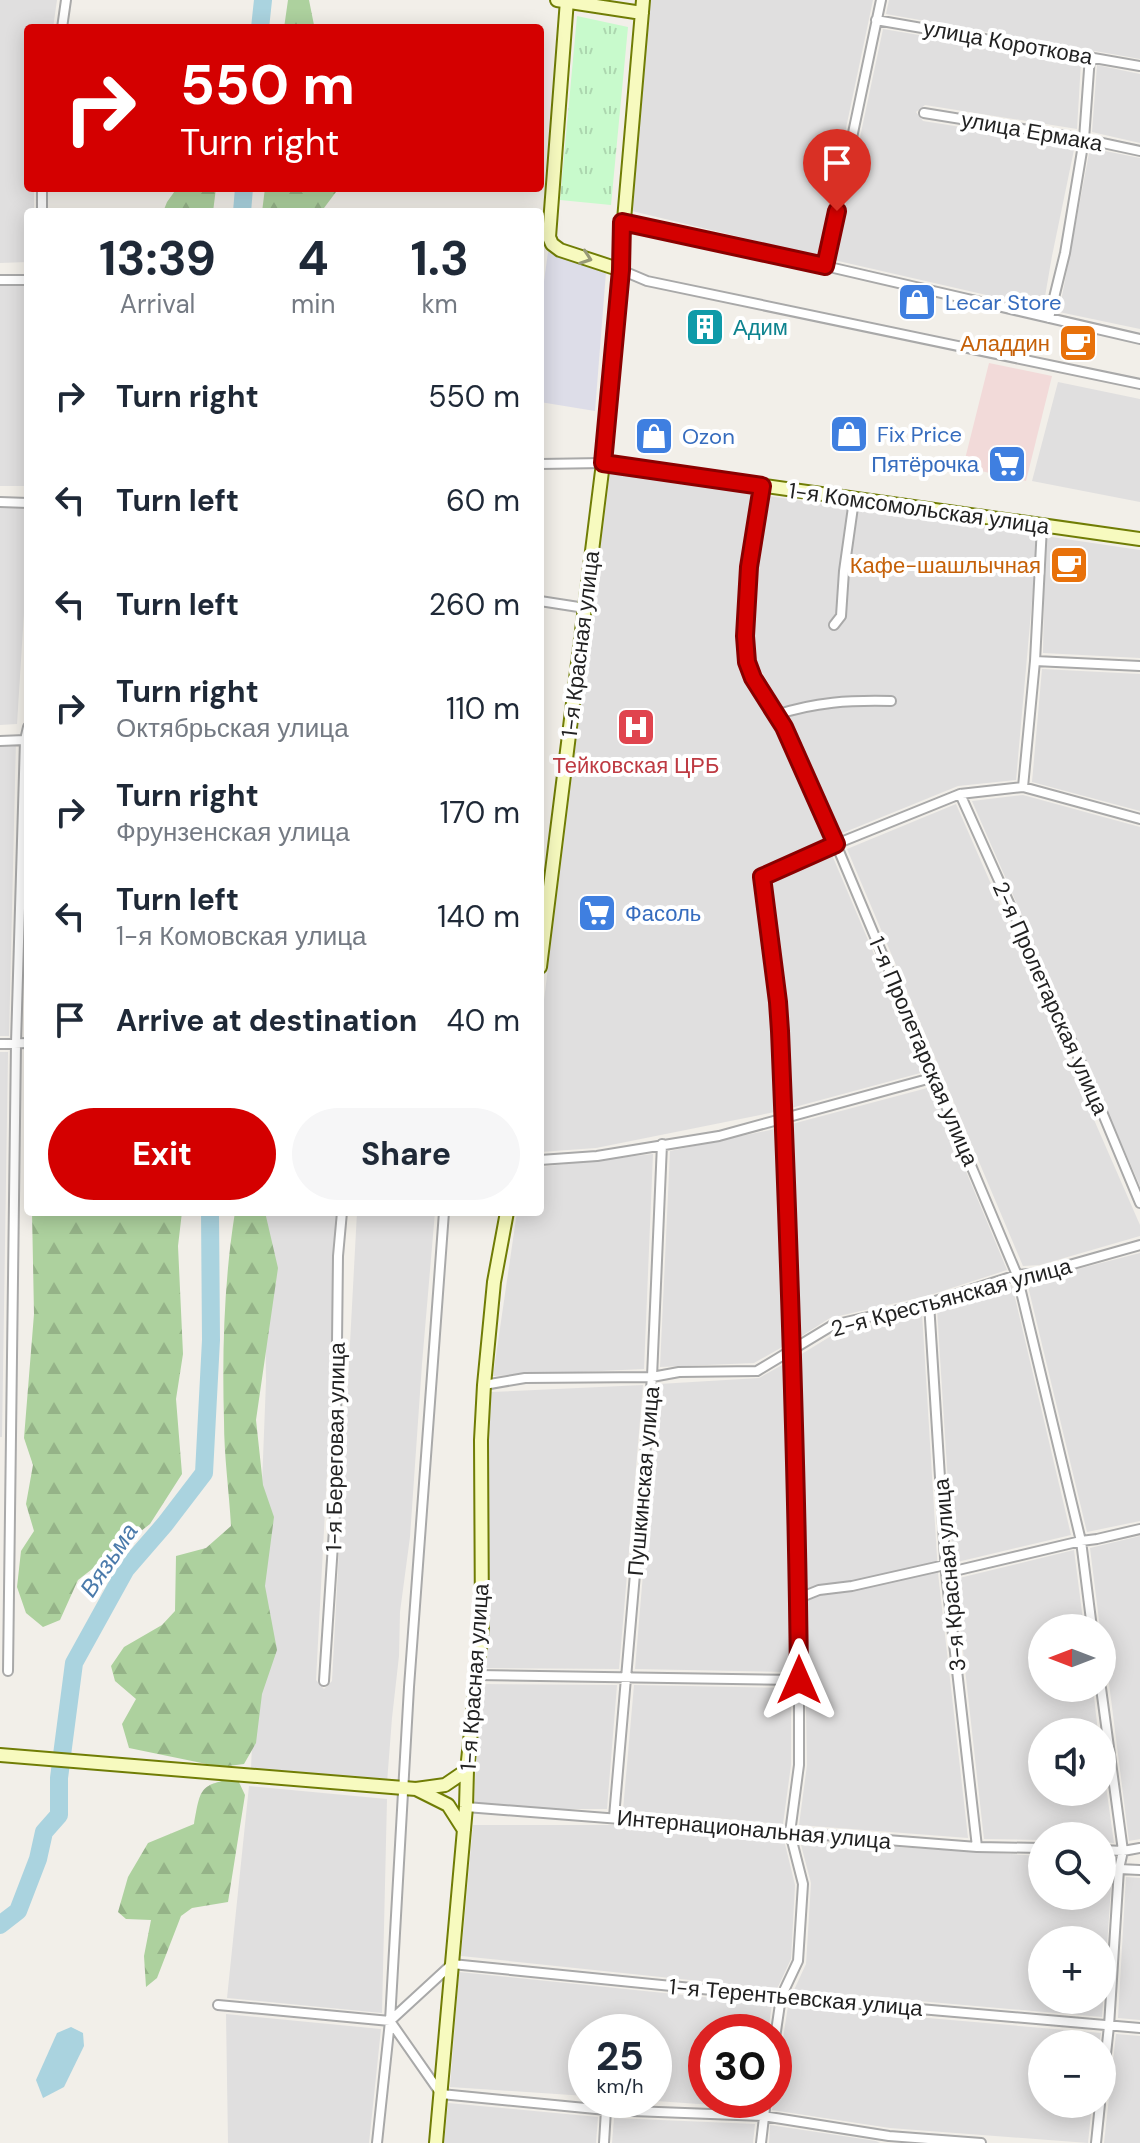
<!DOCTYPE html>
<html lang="en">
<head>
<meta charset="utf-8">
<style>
	body { margin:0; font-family:"DM Sans",sans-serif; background:#f6f6f7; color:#1f2937; height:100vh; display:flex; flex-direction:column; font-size:30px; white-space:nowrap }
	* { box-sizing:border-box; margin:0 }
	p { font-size:26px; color:#747a83 }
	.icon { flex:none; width:44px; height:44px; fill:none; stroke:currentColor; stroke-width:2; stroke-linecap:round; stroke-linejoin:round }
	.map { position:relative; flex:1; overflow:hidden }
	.drawer { position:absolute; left:24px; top:208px; width:520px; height:1008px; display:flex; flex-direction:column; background:#fff; border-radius:8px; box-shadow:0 4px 20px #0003 }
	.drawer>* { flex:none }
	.hud { position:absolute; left:24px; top:24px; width:520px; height:168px; border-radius:8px; box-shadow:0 4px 20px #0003; background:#d40000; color:#fff; overflow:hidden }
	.needle { width:52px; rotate:270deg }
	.tools { position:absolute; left:1028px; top:1614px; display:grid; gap:16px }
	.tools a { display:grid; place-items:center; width:88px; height:88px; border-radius:50%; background:#fff; box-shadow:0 4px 20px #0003; font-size:40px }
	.speed { position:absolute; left:568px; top:2014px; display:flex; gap:16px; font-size:40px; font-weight:700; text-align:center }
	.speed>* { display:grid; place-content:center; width:104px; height:104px; border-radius:50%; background:#fff; box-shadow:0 4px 20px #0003; line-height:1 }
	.speed small { font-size:20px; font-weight:400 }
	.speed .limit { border:12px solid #d22; background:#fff; color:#111 }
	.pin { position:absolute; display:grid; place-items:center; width:68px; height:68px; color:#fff; margin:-82px -34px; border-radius:50% 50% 50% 0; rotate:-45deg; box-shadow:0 0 8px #0007 }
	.pin .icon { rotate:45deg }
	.me { position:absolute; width:88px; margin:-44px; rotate:0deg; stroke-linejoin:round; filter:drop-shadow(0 0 6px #0008) }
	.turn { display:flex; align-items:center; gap:28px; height:168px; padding:0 24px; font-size:36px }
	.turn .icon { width:104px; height:104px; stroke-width:2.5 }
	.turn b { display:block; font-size:56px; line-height:68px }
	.eta { display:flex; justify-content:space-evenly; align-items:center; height:136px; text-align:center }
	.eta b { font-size:48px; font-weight:700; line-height:56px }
	.cta { display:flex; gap:16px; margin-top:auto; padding:16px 24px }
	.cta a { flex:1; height:92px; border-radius:48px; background:#d40000; color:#fff; font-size:32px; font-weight:700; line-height:92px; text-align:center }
	.cta a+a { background:#f6f6f7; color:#1f2937 }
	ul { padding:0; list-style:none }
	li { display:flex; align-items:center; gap:24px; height:104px; padding:0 24px }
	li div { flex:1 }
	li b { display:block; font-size:30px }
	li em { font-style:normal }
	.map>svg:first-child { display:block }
	.residential { fill:#e0dfdf; fill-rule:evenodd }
	.commercial { fill:#f2dad9 }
	.forest { fill:url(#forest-firs) }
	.park { fill:url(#park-tufts) }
	.plaza { fill:#dddde8 }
	.water { fill:#aad3df }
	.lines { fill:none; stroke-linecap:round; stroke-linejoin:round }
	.river { stroke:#aad3df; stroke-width:18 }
	.street-casing { stroke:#a9a9a9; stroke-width:12 }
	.secondary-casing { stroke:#707d05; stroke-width:16 }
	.street { stroke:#fff; stroke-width:8 }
	.secondary { stroke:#f7fabf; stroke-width:12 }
	.oneway { stroke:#979978 }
	.route-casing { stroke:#8a0000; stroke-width:20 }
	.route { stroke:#d40000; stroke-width:14 }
	.labels { text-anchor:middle; stroke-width:8; stroke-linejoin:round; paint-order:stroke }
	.street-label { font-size:22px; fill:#222; stroke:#fff }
	.shop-label { font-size:22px; fill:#366cbe; stroke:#fff; text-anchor:start }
	.culture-label { font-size:22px; fill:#0d838f; stroke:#fff; text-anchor:start }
	.food-label { font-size:22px; fill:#c56008; stroke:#fff; text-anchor:end }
	.health-label { font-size:22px; fill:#be3a42; stroke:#fff }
	.water-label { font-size:24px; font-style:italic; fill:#4a7aab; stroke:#fff }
</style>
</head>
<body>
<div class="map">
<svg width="1140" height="2143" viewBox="0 0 1140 2143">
	<defs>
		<pattern id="forest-firs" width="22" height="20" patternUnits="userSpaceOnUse" patternTransform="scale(2)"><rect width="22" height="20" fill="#add19e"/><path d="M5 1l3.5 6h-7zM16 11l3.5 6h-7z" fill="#95b388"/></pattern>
		<pattern id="park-tufts" width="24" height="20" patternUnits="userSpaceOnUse" patternTransform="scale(2)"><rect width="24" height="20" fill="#c8facc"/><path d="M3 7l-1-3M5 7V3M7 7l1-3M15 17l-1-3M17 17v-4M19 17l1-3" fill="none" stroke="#acd6af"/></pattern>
	</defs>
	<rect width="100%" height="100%" fill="#f2efe9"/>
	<path class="residential" d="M0 0H57L53 28H28V188H34V212H28V262L0 263Z
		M650 0H873L819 256 632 211Z
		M889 0H1140V59L886 14Z
		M883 29 1081 62 1077 129 925 105 916 112 923 121 1075 145 1052 256 1043 308 834 260Z
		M1097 65 1140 74V143L1092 132Z
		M1090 148 1140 158V329L1059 312Z
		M0 279H28V486H0Z
		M1058 382 1140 399V502L1032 481Z
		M610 472 753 493 738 605 740 665 777 731 826 840 755 876 770 1003 775 1112 596 1148 540 1152V1032Z
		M768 496 1038 534 1016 780 958 786 840 834 792 724 755 660 754 606Z
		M0 502H28V549L17 724 0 725Z
		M1045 536 1140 550V658L1043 653Z
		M1042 669 1140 674V811L1032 782Z
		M16 740 9 1036H0V741Z
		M1023 795 1140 827V1186L972 801Z
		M956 804 1140 1225V1236L1040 1265 1023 1266 847 849Z
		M832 855 924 1072 791 1108 786 1001 771 882Z
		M0 1052H8L2 1437H0Z
		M931 1087 1007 1270 927 1296 830 1318 800 1337 792 1124Z
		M775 1129 778 1150 777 1164 784 1346 754 1363 660 1367 670 1151Z
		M653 1154 644 1369 493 1376 517 1212H540V1167Z
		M264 1212H341L316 1680 324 1689 332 1681 357 1212H435L422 1364 410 1537 400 1612 399 1656 392 1718 387 1783 251 1769 266 1381Z
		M1140 1253V1521L1087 1532 1027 1282Z
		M1012 1285 1071 1535 953 1563 937 1309Z
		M922 1313 938 1573 968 1838 799 1825 807 1765 800 1355 836 1333Z
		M784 1364 791 1672 635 1669 659 1384 759 1378Z
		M643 1385 619 1669 480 1668 491 1392Z
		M1140 1536V1839L1129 1841 1102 1628H1100L1090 1548Z
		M1074 1550 1084 1628H1042V1688H1093L1098 1732H1042V1792H1102V1758L1114 1843 1102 1842V1836H1042V1840L984 1839 955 1579Z
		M479 1684 617 1685 607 1809H474Z
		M634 1685 791 1688V1765L783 1824 623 1810Z
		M249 1786 387 1799 382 2013 227 1998Z
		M473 1825H614L784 1840 795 1885 791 1959 777 1989 461 1956Z
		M800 1841 1042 1856V1896H1102V1858L1113 1859 1102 2017 794 1990 806 1964 811 1883ZM1042 1940H1102V2000H1042Z
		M1126 1877 1140 1878V2020L1118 2018Z
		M459 1972 772 2004 768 2032H706V2100H758L756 2108 642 2100H654V2032H586V2096L450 2087Z
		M788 2006 1101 2033 1099 2044H1042V2104H1092L1088 2143 890 2128 772 2110Z
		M226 2014 381 2029 369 2143H228Z
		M1116 2034 1140 2036V2143H1104Z
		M448 2103 598 2117 596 2143H444Z
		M614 2118 755 2124 753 2143H612Z
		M770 2125 876 2141 880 2143H769Z"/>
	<path class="commercial" d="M989 363 1052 376 1026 481 963 467Z"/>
	<path class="forest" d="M288 0H309L314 25 322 28H284Z
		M177 188H216L213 212H163L167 202Z
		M265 188H339L321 212H262Z
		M32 1212H182L178 1246 183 1354 176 1399 182 1474 150 1524 78 1580 60 1620 43 1627 26 1613 17 1587 21 1551 34 1531 26 1504 33 1465 24 1438 34 1314Z
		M235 1212H265L278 1268 256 1420 263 1485 274 1517 265 1586 277 1650 262 1694 256 1743 244 1764 221 1767 129 1748 122 1724 136 1699 115 1681 111 1666 124 1647 162 1625 175 1611 176 1556 206 1548 231 1526C229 1491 224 1456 224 1421 222 1352 224 1281 235 1212Z
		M237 1778 245 1795 228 1902 192 1908 181 1916 157 1978 146 1987 144 1956 151 1920 126 1919 118 1912 128 1877 148 1843 194 1824C201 1787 199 1785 237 1778Z"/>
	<path class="park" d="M577 16 628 27 611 205 560 200Z"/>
	<path class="plaza" d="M548 252 606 272 595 411 540 402V311Z"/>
	<path class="water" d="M71 2027 83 2033 84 2046 64 2087 43 2098 36 2080 57 2033Z"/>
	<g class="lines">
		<path class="river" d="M260 28 263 0
			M242 212 244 188
			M0 1925 18 1911 38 1859 44 1832 59 1815V1778L74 1663 126 1569 165 1524 204 1473 211 1340 210 1212"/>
		<g class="street-casing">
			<path id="street" d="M876 20 1140 66
				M62 28 66 0
				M924 113 1084 139 1140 151
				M42 188V212
				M622 222 825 266 1140 339
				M825 266 881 0
				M621 270 647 281 1140 384
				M0 280H28
				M1049 318 1065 253 1084 139 1090 56
				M540 464 603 463
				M762 486 749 567 745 636 747 662 753 678 784 727 836 844 1017 1275 1081 1541 1092 1628
				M0 502 28 503
				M540 601 585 608
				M834 625 841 616 844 571 854 500
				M1035 661 1140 666
				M776 715C815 702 850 700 891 701
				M0 741 25 740
				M1023 787 1035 661 1042 526
				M960 794 1090 1083 1140 1203
				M0 1044 28 1043
				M540 1160 597 1156 719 1136 935 1077
				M929 1303 946 1573 977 1847
				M484 1385 525 1378 652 1377 679 1372 757 1371 833 1325 929 1303 1017 1275 1041 1273 1140 1245
				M946 1573 1081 1541 1097 1539 1140 1529
				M799 1598 819 1590 852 1586 945 1565
				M8 1671 16 1043 25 740 28 727
				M477 1675 799 1680
				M324 1681 335 1514 338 1256 342 1212
				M1101 1688 1123 1851 1119 1869 1109 2026 1102 2091
				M466 1807 977 1847 1042 1848
				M614 1817 652 1377 662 1144
				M1102 1850 1123 1851 1140 1848
				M1119 1869 1140 1870
				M218 2005 390 2021 441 2094 606 2110 763 2116 889 2136 981 2143
				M390 2021 452 1964 781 1997 1140 2028
				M774 2045 781 1997 798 1961 803 1884 790 1833 799 1765V1598L784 1118 778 1002 762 877 836 844 960 794 1023 787 1140 819
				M377 2143 390 2021 409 1687 444 1212
				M604 2143 606 2110
				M761 2143 766 2100
				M1096 2143 1100 2104"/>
		</g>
		<g class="secondary-casing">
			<path id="secondary" d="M557 0 642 13
				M567 0 549 237 552 244 560 250 621 270
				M603 463 1140 539
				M540 967 603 463 643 0
				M0 1755 416 1789 448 1805 464 1830
				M416 1789 445 1785 467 1770
				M436 2143 466 1807 467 1770 482 1626 481 1440 484 1385 494 1282 507 1212"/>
		</g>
		<use href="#street" class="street"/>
		<use href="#secondary" class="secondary"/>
	</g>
	<defs><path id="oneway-chevron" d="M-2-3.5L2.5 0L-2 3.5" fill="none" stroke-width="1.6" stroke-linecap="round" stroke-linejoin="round" transform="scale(2)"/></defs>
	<use class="oneway" href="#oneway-chevron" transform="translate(586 258) rotate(19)"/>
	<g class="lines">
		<g class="route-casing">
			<path id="route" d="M799 1680C797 1464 789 1247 780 1031L778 1002 762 877 836 844 784 727 753 678 747 662 745 636 749 567 762 486 603 463 621 270 622 222 825 266 837 211"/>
		</g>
		<use href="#route" class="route"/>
	</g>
	<defs>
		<g id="shop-square" transform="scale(2)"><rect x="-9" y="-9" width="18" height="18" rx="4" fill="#3f7fe0" stroke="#fff"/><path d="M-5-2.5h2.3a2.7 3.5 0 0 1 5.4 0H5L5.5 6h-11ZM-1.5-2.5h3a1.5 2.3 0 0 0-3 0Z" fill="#fff"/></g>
		<g id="building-square" transform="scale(2)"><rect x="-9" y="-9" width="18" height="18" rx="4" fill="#0f9aa8" stroke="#fff"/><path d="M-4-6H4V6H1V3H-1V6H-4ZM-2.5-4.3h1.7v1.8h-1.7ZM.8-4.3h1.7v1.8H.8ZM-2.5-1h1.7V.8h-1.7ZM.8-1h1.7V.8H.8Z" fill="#fff"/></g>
		<g id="cafe-square" transform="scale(2)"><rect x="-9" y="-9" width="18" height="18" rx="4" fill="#e8710a" stroke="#fff"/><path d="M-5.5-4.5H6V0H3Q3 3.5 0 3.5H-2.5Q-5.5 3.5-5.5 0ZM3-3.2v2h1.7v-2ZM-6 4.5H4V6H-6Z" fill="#fff"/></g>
		<g id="supermarket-square" transform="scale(2)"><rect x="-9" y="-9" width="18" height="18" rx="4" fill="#3f7fe0" stroke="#fff"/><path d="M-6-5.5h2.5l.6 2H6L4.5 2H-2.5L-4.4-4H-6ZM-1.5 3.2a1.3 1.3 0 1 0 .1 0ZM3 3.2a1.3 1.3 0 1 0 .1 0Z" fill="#fff"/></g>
		<g id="hospital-square" transform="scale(2)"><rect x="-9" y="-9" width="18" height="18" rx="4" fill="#e0444e" stroke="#fff"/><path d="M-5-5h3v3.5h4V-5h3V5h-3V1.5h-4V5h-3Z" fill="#fff"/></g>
	</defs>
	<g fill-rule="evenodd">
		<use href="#shop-square" x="917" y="302"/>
		<use href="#building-square" x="705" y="327"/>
		<use href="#cafe-square" x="1078" y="343"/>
		<use href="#shop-square" x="849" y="434"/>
		<use href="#shop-square" x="654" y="436"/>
		<use href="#supermarket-square" x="1007" y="464"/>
		<use href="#cafe-square" x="1069" y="565"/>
		<use href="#hospital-square" x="636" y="727"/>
		<use href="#supermarket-square" x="597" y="913"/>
	</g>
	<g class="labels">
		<g class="street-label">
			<text transform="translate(1008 42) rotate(10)" y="8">улица Короткова</text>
			<text transform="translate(1032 131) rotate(10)" y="8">улица Ермака</text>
			<text transform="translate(919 508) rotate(8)" y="8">1-я Комсомольская улица</text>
			<text transform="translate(580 644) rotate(-83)" y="8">1-я Красная улица</text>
			<text transform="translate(1051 998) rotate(66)" y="8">2-я Пролетарская улица</text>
			<text transform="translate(924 1051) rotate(67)" y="8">1-я Пролетарская улица</text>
			<text transform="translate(951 1297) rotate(-15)" y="8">2-я Крестьянская улица</text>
			<text transform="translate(335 1447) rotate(-89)" y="8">1-я Береговая улица</text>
			<text transform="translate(643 1481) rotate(-85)" y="8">Пушкинская улица</text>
			<text transform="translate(949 1575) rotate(-95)" y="8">3-я Красная улица</text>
			<text transform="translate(474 1677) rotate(-86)" y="8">1-я Красная улица</text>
			<text transform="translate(754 1829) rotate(5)" y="8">Интернациональная улица</text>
			<text transform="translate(796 1997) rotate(5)" y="8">1-я Терентьевская улица</text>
		</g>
		<g class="shop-label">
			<text x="945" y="310">Lecar Store</text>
			<text x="877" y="442">Fix Price</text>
			<text x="682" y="444">Ozon</text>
			<text x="979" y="472" text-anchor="end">Пятёрочка</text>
			<text x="625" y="921">Фасоль</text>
		</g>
		<g class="culture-label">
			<text x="733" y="335">Адим</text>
		</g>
		<g class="food-label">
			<text x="1050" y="351">Аладдин</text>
			<text x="1041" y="573">Кафе-шашлычная</text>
		</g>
		<g class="health-label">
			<text x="636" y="773">Тейковская ЦРБ</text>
		</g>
		<g class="water-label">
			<text transform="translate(109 1560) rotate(-56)" y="8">Вязьма</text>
		</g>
	</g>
</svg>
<div class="tools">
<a><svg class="needle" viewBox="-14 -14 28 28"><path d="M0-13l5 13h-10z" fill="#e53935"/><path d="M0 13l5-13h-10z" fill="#747a83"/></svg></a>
<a><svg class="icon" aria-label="sound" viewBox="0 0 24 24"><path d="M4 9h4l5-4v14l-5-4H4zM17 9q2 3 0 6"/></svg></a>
<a><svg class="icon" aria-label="search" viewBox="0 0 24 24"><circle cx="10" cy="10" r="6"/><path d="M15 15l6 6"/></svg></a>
<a>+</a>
<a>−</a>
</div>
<div class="speed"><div>25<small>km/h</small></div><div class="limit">30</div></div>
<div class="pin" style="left:837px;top:211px;background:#d93025"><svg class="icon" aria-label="arrive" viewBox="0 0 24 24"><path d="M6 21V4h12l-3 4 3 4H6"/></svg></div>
<svg class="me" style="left:799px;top:1680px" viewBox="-20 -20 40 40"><path d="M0-17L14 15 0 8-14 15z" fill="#d40000" stroke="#fff" stroke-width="4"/></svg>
<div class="hud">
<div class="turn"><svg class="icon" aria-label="right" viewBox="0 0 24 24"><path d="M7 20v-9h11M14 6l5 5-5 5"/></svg><div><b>550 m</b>Turn right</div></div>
</div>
<section class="drawer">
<div class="eta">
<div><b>13:39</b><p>Arrival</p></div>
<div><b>4</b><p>min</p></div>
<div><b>1.3</b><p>km</p></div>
</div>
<ul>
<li><svg class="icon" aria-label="right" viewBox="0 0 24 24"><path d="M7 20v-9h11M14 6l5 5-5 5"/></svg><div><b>Turn right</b></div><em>550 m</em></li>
<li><svg class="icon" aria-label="left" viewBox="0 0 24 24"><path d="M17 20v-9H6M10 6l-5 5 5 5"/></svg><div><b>Turn left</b></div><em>60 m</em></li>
<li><svg class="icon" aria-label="left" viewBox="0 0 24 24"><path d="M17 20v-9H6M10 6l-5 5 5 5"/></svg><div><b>Turn left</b></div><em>260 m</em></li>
<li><svg class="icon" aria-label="right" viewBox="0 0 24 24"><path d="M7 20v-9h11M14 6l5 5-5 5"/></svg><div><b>Turn right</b><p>Октябрьская улица</p></div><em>110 m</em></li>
<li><svg class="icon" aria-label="right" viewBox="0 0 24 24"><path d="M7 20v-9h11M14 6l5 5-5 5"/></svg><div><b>Turn right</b><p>Фрунзенская улица</p></div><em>170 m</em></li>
<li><svg class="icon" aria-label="left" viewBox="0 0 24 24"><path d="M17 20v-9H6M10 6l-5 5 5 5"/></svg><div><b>Turn left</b><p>1-я Комовская улица</p></div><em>140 m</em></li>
<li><svg class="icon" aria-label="arrive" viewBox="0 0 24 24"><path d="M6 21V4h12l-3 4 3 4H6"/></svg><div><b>Arrive at destination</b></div><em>40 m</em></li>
</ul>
<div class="cta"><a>Exit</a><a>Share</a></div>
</section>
</div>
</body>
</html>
